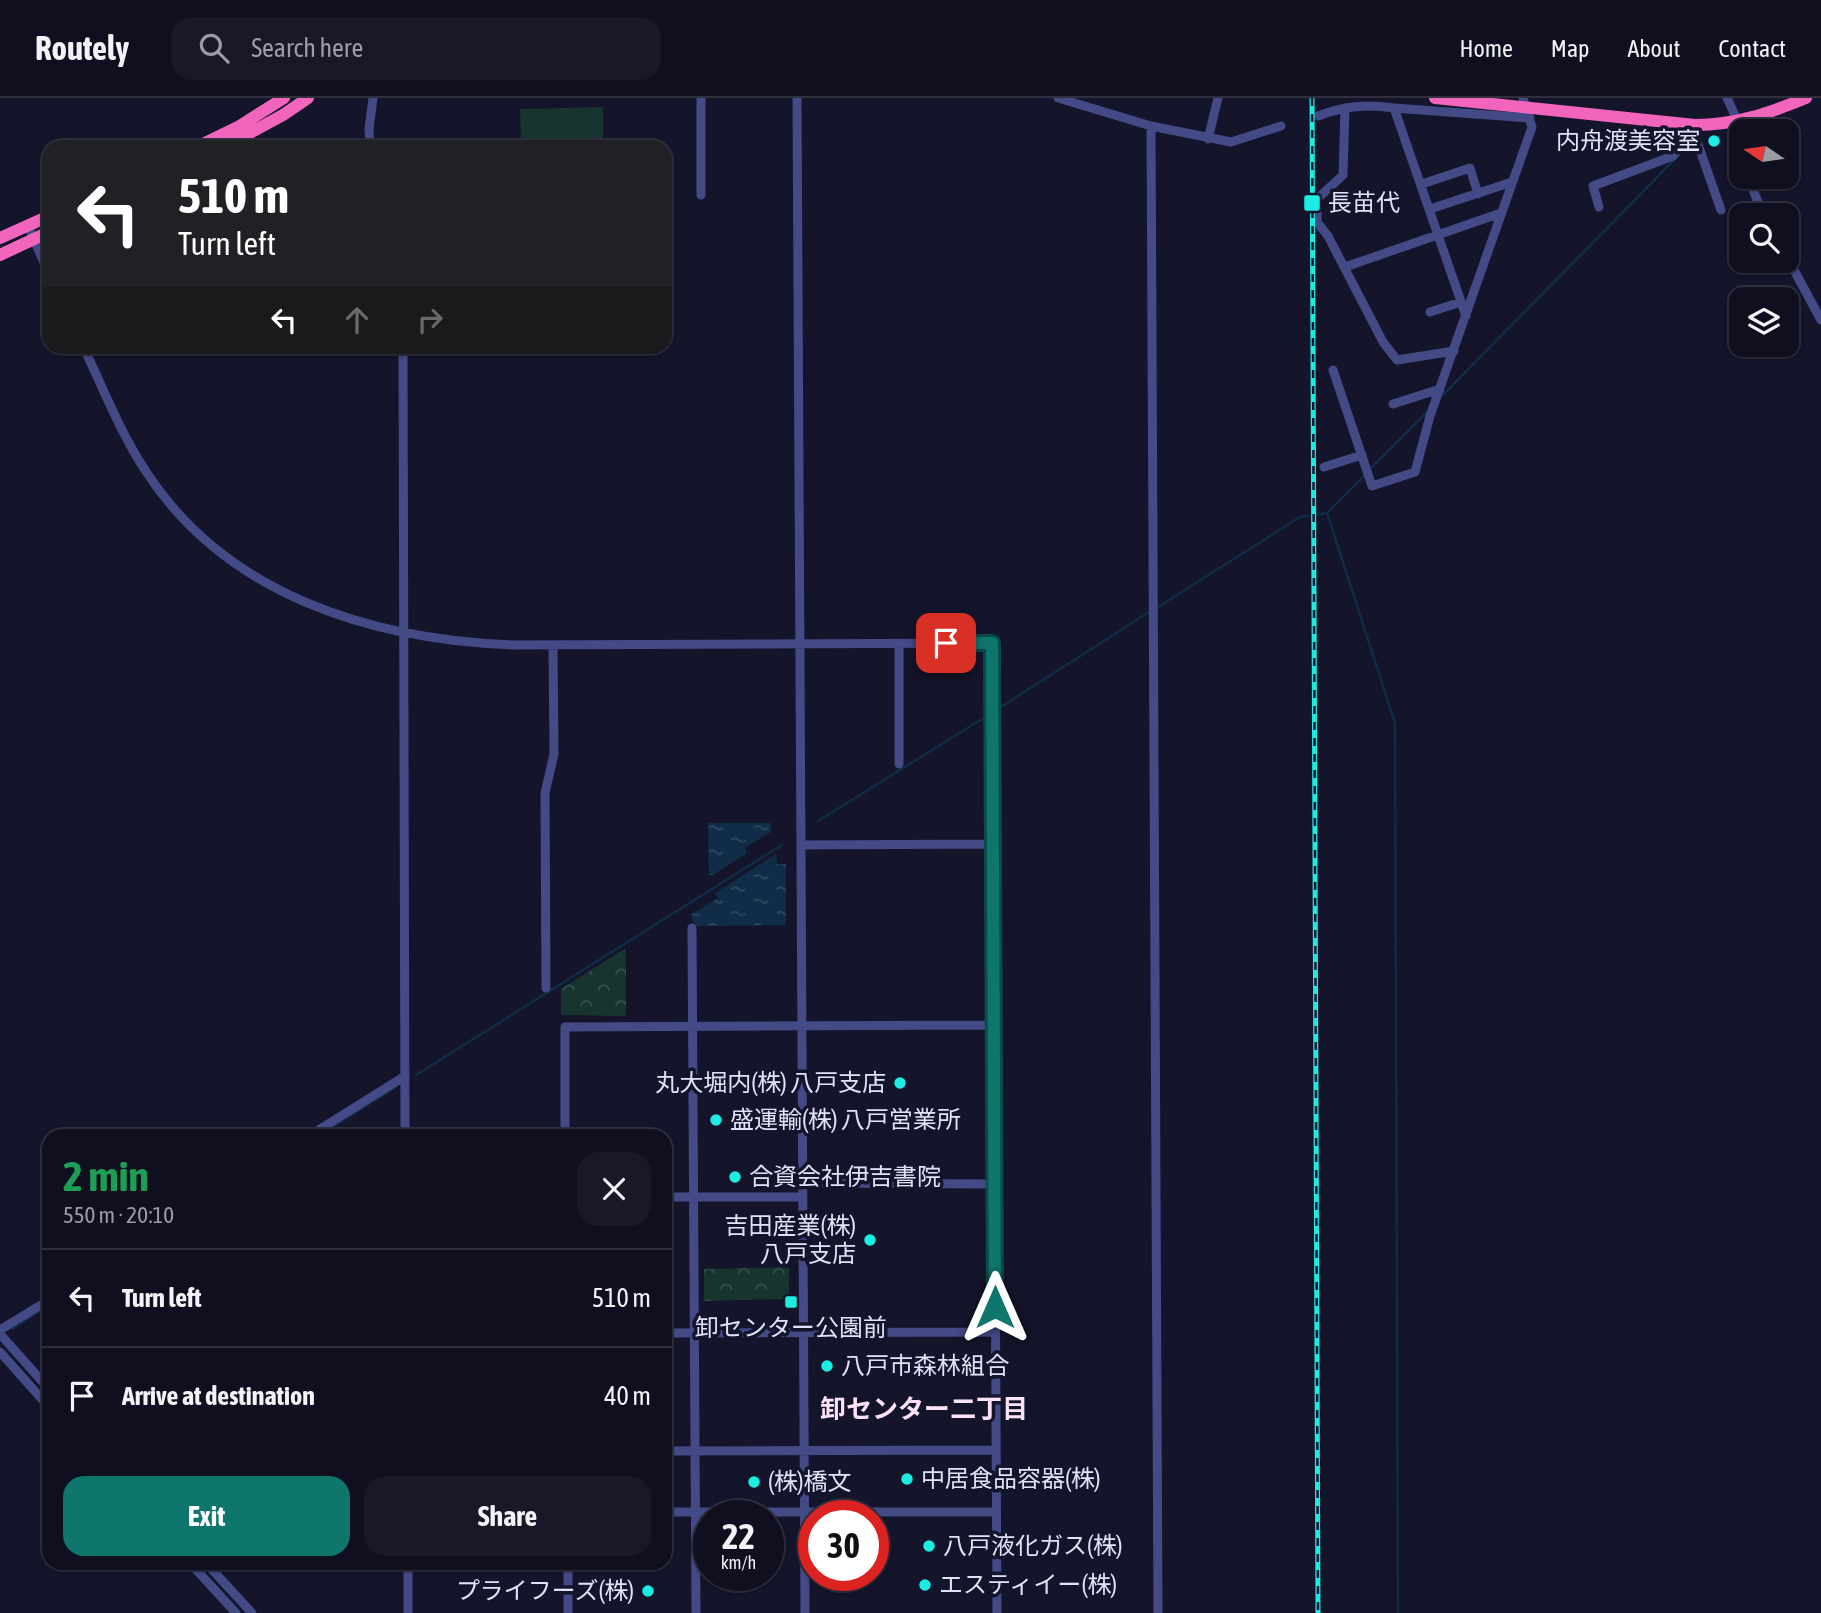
<!DOCTYPE html>
<html lang="en">
<head>
<meta charset="utf-8">
<style>
	body { margin:0; font-family:"Asap Condensed","Noto Sans JP",sans-serif; background:#181829; color:#f1f3f6; height:100vh; display:flex; flex-direction:column; font-size:26px; white-space:nowrap }
	* { box-sizing:border-box; margin:0 }
	p { font-size:23px; color:#9b9ca5 }
	.icon { flex:none; width:38px; height:38px; fill:none; stroke:currentColor; stroke-width:2; stroke-linecap:round; stroke-linejoin:round }
	.map { position:relative; flex:1; overflow:hidden }
	.panel { position:absolute; left:42px; top:1031px; width:630px; height:441px; display:flex; flex-direction:column; background:#0f0f20; border-radius:21px; box-shadow:0 2px 5px #0004,0 0 0 2px #2f2f3e }
	.panel>* { flex:none }
	.banner { position:absolute; left:42px; top:42px; width:630px; height:214px; border-radius:21px; box-shadow:0 2px 5px #0004,0 0 0 2px #2f2f3e; background:#202124; color:#fff; overflow:hidden }
	.needle { width:46px; rotate:283deg }
	.fabs { position:absolute; left:1729px; top:21px; display:grid; gap:14px }
	.fabs a { display:grid; place-items:center; width:70px; height:70px; border-radius:14px; background:#0f0f20; box-shadow:0 2px 5px #0004,0 0 0 2px #2f2f3e; font-size:35px }
	.speed { position:absolute; left:693px; top:1402px; display:flex; gap:14px; font-size:35px; font-weight:700; text-align:center }
	.speed>* { display:grid; place-content:center; width:91px; height:91px; border-radius:50%; background:#0f0f20; box-shadow:0 2px 5px #0004,0 0 0 2px #2f2f3e; line-height:1 }
	.speed small { font-size:18px; font-weight:400 }
	.speed .limit { border:10px solid #d22; background:#fff; color:#111 }
	.pin { position:absolute; display:grid; place-items:center; width:60px; height:60px; color:#fff; margin:-30px; border-radius:14px; box-shadow:0 4px 10px #0006 }
	.me { position:absolute; width:77px; margin:-38px; rotate:0deg; stroke-linejoin:round; filter:drop-shadow(0 0 5px #0008) }
	.turn { display:flex; align-items:center; gap:24px; height:147px; padding:0 21px; font-size:32px }
	.turn .icon { width:91px; height:91px; stroke-width:2.5 }
	.turn b { display:block; font-size:49px; line-height:60px }
	.lanes { display:flex; align-items:center; height:66px; padding:0 21px; background:#0003; justify-content:center; gap:35px; direction:ltr }
	.lanes .off { opacity:.35 }
	.round { display:grid; place-items:center; flex:none; width:74px; height:74px; border-radius:21px; background:#181829 }
	.headline { display:flex; align-items:center; justify-content:space-between; height:119px; padding:0 21px }
	h1 { font-size:42px; font-weight:700; line-height:52px; color:#1e9e55 }
	.primary-button { display:flex; gap:14px; margin-top:auto; padding:14px 21px }
	.primary-button a { flex:1; height:80px; border-radius:21px; background:#0f766e; color:#fff; font-size:28px; font-weight:700; line-height:80px; text-align:center }
	.primary-button a+a { background:#181829; color:#f1f3f6 }
	ul { padding:0; list-style:none }
	li { display:flex; align-items:center; gap:21px; height:98px; padding:0 21px; border-top:2px solid #2f2f3e }
	li div { flex:1 }
	li b { display:block; font-size:26px }
	li em { font-style:normal }
	header { display:flex; align-items:center; gap:42px; box-sizing:border-box; height:98px; padding:0 35px; background:#0f0f20; border-bottom:2px solid #2f2f3e }
	header strong { font-size:33px }
	nav { display:flex; gap:38px; margin-inline-start:auto; font-size:24px }
	.search { width:490px; height:63px; background:#181829; display:flex; align-items:center; gap:18px; box-sizing:border-box; padding:0 24px; border-radius:21px; color:#9b9ca5; font-size:26px }
	.map>svg:first-child { display:block }
	.grass { fill:#17342f }
	.forest { fill:url(#forest-crowns) }
	.water { fill:url(#water-ripples) }
	.lines { fill:none; stroke-linecap:round; stroke-linejoin:round }
	.stream { stroke:#102c47; stroke-width:2.5 }
	.minor { stroke:#434a86; stroke-width:9 }
	.highway { stroke:#f265bd; stroke-width:12 }
	.rail-casing { stroke:#1cede4; stroke-width:5 }
	.rail { stroke:#14142b; stroke-width:2.5; stroke-dasharray:8; stroke-linecap:butt }
	.route-casing { stroke:#0a4d48; stroke-width:18 }
	.route { stroke:#0f766e; stroke-width:12 }
	.poi-dot { fill:#1cede4; stroke:#14142b; stroke-width:2.5 }
	.labels { text-anchor:middle; stroke-width:7; stroke-linejoin:round; paint-order:stroke }
	.poi-label { font-size:24px; fill:#e0e1fc; stroke:#14142b; text-anchor:start }
	.neighbourhood-label { font-size:26px; font-weight:bold; fill:#fde2f7; stroke:#14142b }
</style>
</head>
<body>
<header>
<strong>Routely</strong>
<div class="search"><svg class="icon" aria-label="search" viewBox="0 0 24 24"><circle cx="10" cy="10" r="6"/><path d="M15 15l6 6"/></svg>Search here</div>
<nav><a>Home</a><a>Map</a><a>About</a><a>Contact</a></nav>
</header>
<div class="map">
<svg width="1821" height="1515" viewBox="0 0 1821 1515">
	<defs>
		<pattern id="forest-crowns" width="20" height="18" patternUnits="userSpaceOnUse" patternTransform="scale(1.75)"><rect width="20" height="18" fill="#17342f"/><path d="M2 6a3 3 0 1 1 6 0M12 15a3 3 0 1 1 6 0" fill="none" stroke="#38514e"/></pattern>
		<pattern id="water-ripples" width="26" height="14" patternUnits="userSpaceOnUse" patternTransform="scale(1.75)"><rect width="26" height="14" fill="#102c47"/><path d="M2 4q2-2 4 0t4 0M15 11q2-2 4 0t4 0" fill="none" stroke="#324a62"/></pattern>
	</defs>
	<rect width="100%" height="100%" fill="#14142b"/>
	<path class="grass" d="M603 9V49H521L520 11Z"/>
	<path class="forest" d="M626 850V918L561 917V891Z
		M789 1169V1201L704 1203V1171Z"/>
	<path class="water" d="M708 725H771V734L745 750 747 755 713 777H709Z
		M776 756 777 766H786V827L695 828 690 817 718 800 715 795Z"/>
	<g class="lines">
		<path class="stream" d="M1441 299 1674 62
			M1369 372 1429 312
			M1327 415 1395 625 1398 1515
			M1155 511 1300 419 1327 415 1365 377
			M996 612 1149 514
			M818 723 990 616
			M416 977 782 747
			M318 1038 396 989
			M12 1231 49 1207"/>
		<path class="minor" d="M701 0V97
			M797 0 805 1515
			M1058 0 1151 28 1231 44 1281 28
			M1727 0 1738 24
			M1345 10 1343 77 1317 101V124L1328 138 1383 244 1397 262 1454 253
			M1318 18C1344 8 1366 6 1394 10
			M1732 25 1741 57
			M1151 28 1158 1515
			M1692 36 1695 38 1721 112
			M1208 41 1218 0
			M370 49 369 31 373 0
			M1748 79 1763 117
			M1422 86 1470 70 1478 96
			M1599 109 1593 88 1673 58 1695 33V27
			M1430 111 1512 84
			M28 128 49 176
			M1787 159 1821 222
			M1345 169 1501 115
			M1430 214 1461 204
			M1466 218 1394 10 1530 20
			M83 248C103 290 120 334 145 372 226 498 373 542 515 547L992 545 997 1515
			M403 248 405 1038
			M1333 272 1372 388 1415 374 1430 318 1532 29 1523 0
			M1393 306 1440 291
			M1324 369 1362 357
			M899 546V666
			M801 747 993 746
			M692 830 696 1515
			M546 890 545 695 554 656 553 547
			M309 1038 405 978
			M565 1038V929L993 927
			M802 1085 994 1086
			M665 1099H803
			M0 1232 49 1202
			M665 1235 995 1234
			M0 1236 49 1291
			M0 1254 49 1309
			M665 1353 996 1352
			M665 1414H996
			M190 1465 236 1515
			M206 1465 252 1515
			M408 1465V1515
			M568 1465V1515"/>
		<path class="highway" d="M1435 0 1695 27C1736 27 1769 15 1806 0
			M197 49 238 29 284 0
			M224 49 283 17 308 0
			M0 140 49 118
			M0 157 49 134"/>
		<g class="rail-casing">
			<path id="rail" d="M1312 0 1318 1515"/>
		</g>
		<use href="#rail" class="rail"/>
	</g>
	<g class="lines">
		<g class="route-casing">
			<path id="route" d="M946 545H992L995 1209"/>
		</g>
		<use href="#route" class="route"/>
	</g>
	<g class="poi-dot">
		<circle cx="1714" cy="43" r="7"/>
		<rect x="1303" y="96" width="18" height="18" rx="3.5"/>
		<circle cx="900" cy="985" r="7"/>
		<circle cx="716" cy="1022" r="7"/>
		<circle cx="735" cy="1079" r="7"/>
		<circle cx="870" cy="1142" r="7"/>
		<rect x="784" y="1197" width="14" height="14" rx="3.5"/>
		<circle cx="827" cy="1268" r="7"/>
		<circle cx="907" cy="1381" r="7"/>
		<circle cx="754" cy="1384" r="7"/>
		<circle cx="929" cy="1448" r="7"/>
		<circle cx="925" cy="1487" r="7"/>
		<circle cx="648" cy="1493" r="7"/>
	</g>
	<g class="labels">
		<g class="poi-label">
			<text x="1700" y="51" text-anchor="end">内舟渡美容室</text>
			<text x="1328" y="113">長苗代</text>
			<text x="886" y="993" text-anchor="end">丸大堀内(株) 八戸支店</text>
			<text x="730" y="1030">盛運輸(株) 八戸営業所</text>
			<text x="749" y="1087">合資会社伊吉書院</text>
			<text x="856" y="1136" text-anchor="end">吉田産業(株)<tspan x="856" dy="28">八戸支店</tspan></text>
			<text x="791" y="1238" text-anchor="middle">卸センター公園前</text>
			<text x="841" y="1276">八戸市森林組合</text>
			<text x="921" y="1389">中居食品容器(株)</text>
			<text x="768" y="1392">(株)橋文</text>
			<text x="943" y="1456">八戸液化ガス(株)</text>
			<text x="939" y="1495">エスティイー(株)</text>
			<text x="634" y="1501" text-anchor="end">プライフーズ(株)</text>
		</g>
		<g class="neighbourhood-label">
			<text x="924" y="1320">卸センター二丁目</text>
		</g>
	</g>
</svg>
<div class="fabs">
<a><svg class="needle" viewBox="-14 -14 28 28"><path d="M0-13l5 13h-10z" fill="#e53935"/><path d="M0 13l5-13h-10z" fill="#9b9ca5"/></svg></a>
<a><svg class="icon" aria-label="search" viewBox="0 0 24 24"><circle cx="10" cy="10" r="6"/><path d="M15 15l6 6"/></svg></a>
<a><svg class="icon" aria-label="layers" viewBox="0 0 24 24"><path d="M12 4l9 5-9 5-9-5zM3 14l9 5 9-5"/></svg></a>
</div>
<div class="speed"><div>22<small>km/h</small></div><div class="limit">30</div></div>
<div class="pin" style="left:946px;top:545px;background:#d93025"><svg class="icon" aria-label="arrive" viewBox="0 0 24 24"><path d="M6 21V4h12l-3 4 3 4H6"/></svg></div>
<svg class="me" style="left:995px;top:1209px" viewBox="-20 -20 40 40"><path d="M0-17L14 15 0 8-14 15z" fill="#0f766e" stroke="#fff" stroke-width="4"/></svg>
<div class="banner">
<div class="turn"><svg class="icon" aria-label="left" viewBox="0 0 24 24"><path d="M17 20v-9H6M10 6l-5 5 5 5"/></svg><div><b>510 m</b>Turn left</div></div>
<div class="lanes"><svg class="icon" aria-label="left" viewBox="0 0 24 24"><path d="M17 20v-9H6M10 6l-5 5 5 5"/></svg><svg class="icon off" aria-label="ahead" viewBox="0 0 24 24"><path d="M12 20V5M6 11l6-6 6 6"/></svg><svg class="icon off" aria-label="right" viewBox="0 0 24 24"><path d="M7 20v-9h11M14 6l5 5-5 5"/></svg></div>
</div>
<section class="panel">
<div class="headline"><div><h1>2 min</h1><p>550 m · 20:10</p></div><a class="round"><svg class="icon" aria-label="close" viewBox="0 0 24 24"><path d="M6 6l12 12M18 6L6 18"/></svg></a></div>
<ul>
<li><svg class="icon" aria-label="left" viewBox="0 0 24 24"><path d="M17 20v-9H6M10 6l-5 5 5 5"/></svg><div><b>Turn left</b></div><em>510 m</em></li>
<li><svg class="icon" aria-label="arrive" viewBox="0 0 24 24"><path d="M6 21V4h12l-3 4 3 4H6"/></svg><div><b>Arrive at destination</b></div><em>40 m</em></li>
</ul>
<div class="primary-button"><a>Exit</a><a>Share</a></div>
</section>
</div>
</body>
</html>
